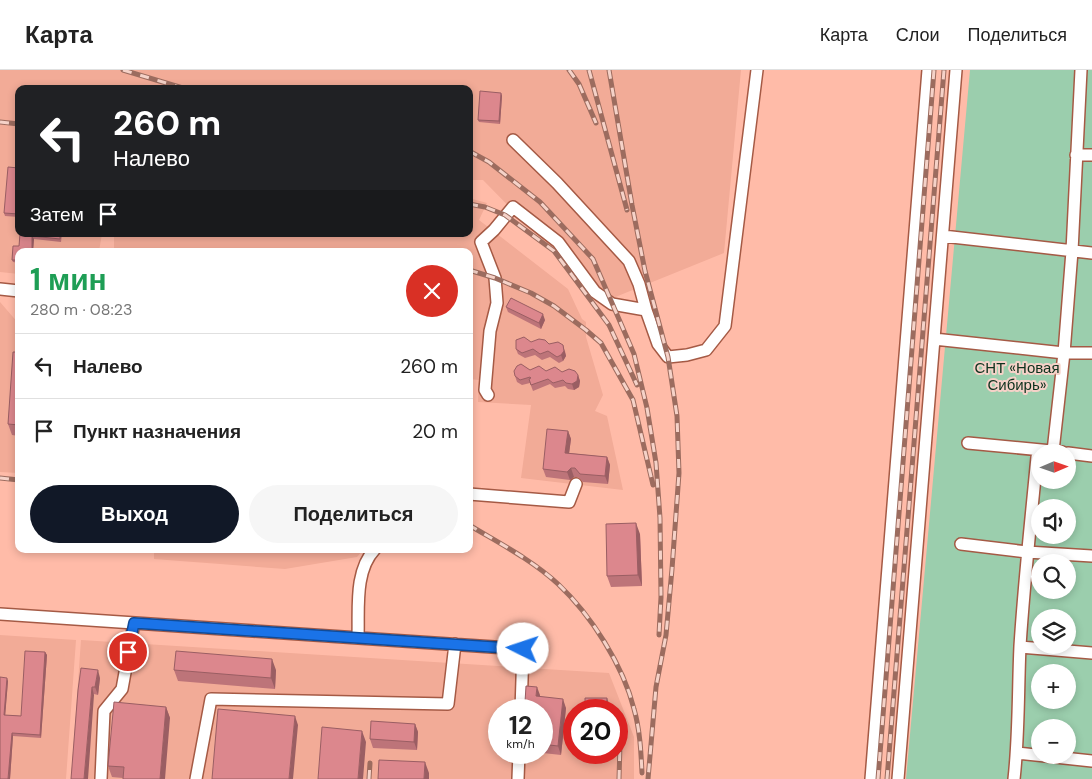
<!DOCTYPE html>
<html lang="ru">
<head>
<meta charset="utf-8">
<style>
	body { margin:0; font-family:"DM Sans",sans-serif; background:#f6f6f6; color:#222; height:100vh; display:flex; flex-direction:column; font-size:19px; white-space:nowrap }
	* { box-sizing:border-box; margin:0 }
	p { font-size:16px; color:#767676 }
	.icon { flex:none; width:28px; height:28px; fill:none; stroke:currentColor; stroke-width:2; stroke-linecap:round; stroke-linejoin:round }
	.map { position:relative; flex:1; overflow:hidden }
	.details { position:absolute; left:15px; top:178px; width:458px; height:305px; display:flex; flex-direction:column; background:#fff; border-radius:10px; box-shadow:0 2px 8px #0003 }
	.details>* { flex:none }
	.banner { position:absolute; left:15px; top:15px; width:458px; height:152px; border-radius:10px; box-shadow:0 2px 8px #0003; background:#202124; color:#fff; overflow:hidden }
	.needle { width:32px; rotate:88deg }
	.buttons { position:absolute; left:1031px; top:374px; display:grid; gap:10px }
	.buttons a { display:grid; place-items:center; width:45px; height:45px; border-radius:50%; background:#fff; box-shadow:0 2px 8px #0003; font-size:25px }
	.speed { position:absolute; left:488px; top:629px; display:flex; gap:10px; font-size:25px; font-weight:700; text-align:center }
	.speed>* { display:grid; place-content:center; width:65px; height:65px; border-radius:50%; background:#fff; box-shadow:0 2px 8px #0003; line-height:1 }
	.speed small { font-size:12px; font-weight:400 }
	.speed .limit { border:8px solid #d22; background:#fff; color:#111 }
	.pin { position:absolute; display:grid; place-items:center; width:42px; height:42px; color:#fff; margin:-21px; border:2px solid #fff; border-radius:50%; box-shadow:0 1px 5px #0007 }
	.me { position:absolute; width:55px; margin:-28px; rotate:274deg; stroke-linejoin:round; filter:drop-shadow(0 0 4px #0008) }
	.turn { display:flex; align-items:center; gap:18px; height:105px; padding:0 15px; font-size:22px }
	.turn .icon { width:65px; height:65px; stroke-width:2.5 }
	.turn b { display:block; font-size:35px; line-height:42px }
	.then { display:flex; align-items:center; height:48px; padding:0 15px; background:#0003; gap:10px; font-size:19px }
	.round { display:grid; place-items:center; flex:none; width:52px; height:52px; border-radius:26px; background:#f6f6f6 }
	.overview { display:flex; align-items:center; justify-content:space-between; height:85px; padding:0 15px }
	h1 { font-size:30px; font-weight:700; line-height:38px; color:#1e9e55 }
	.button { display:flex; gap:10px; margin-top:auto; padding:10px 15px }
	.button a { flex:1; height:58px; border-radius:30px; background:#111827; color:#fff; font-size:20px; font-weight:700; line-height:58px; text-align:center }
	.button a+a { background:#f6f6f6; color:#222 }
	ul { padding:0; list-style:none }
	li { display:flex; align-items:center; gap:15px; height:65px; padding:0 15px; border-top:1px solid #e0e0e0 }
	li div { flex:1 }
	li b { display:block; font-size:19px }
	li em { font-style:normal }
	header { display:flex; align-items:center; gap:30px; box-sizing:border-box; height:70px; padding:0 25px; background:#fff; border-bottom:1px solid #e0e0e0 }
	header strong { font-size:24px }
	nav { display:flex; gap:28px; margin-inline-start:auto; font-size:18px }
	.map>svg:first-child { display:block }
	.built { fill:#f2ab97; fill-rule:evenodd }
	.green { fill:#9bcead; fill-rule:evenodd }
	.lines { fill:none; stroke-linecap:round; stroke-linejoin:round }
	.minor-casing { stroke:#a55a45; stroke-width:14 }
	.minor { stroke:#fff; stroke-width:11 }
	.rail-casing { stroke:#9c6c5f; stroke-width:5 }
	.rail { stroke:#f5d2c8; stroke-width:3; stroke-dasharray:9; stroke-linecap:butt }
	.wall { fill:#bd7479 }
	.shaded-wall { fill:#9a5e63 }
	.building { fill:#dc878d; stroke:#9a5e63 }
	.route-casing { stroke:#114b97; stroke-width:12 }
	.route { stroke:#1a73e8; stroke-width:9 }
	.labels { text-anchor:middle; stroke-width:4; stroke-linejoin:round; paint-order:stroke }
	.park-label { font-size:15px; fill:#0d311d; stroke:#f5d2c8 }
</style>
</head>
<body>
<header>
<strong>Карта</strong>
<nav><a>Карта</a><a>Слои</a><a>Поделиться</a></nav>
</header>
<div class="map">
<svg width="1092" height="709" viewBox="0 0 1092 709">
	<rect width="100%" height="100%" fill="#ffbba8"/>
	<path class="built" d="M0 0H741L724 183 603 232 483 110H469V19H19V164H102L99 181H19V204L0 202Z
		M469 128 487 133 479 150 568 219 582 249 586 252V267L603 325 595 341 607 346 623 420 521 408 531 335 478 332 479 310 469 309V181H114V164H469Z
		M0 232 19 254V403L0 402Z
		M154 479H364L357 487 285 499 154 489Z
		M0 565 76 570 66 709H0Z
		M81 570 609 603 634 667V709H71ZM499 640H541V682H499ZM574 640H616V682H574Z"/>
	<path class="green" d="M970 0H1092V709H906ZM1040 382H1068V410H1040ZM1040 438H1068V465H1040ZM1040 492H1068V520H1040ZM1040 548H1068V575H1040ZM1040 602H1068V630H1040ZM1040 658H1068V685H1040Z"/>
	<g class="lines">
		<g class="minor-casing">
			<path id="minor" d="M513 70 557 113 629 191 639 214 646 240
				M1076 85H1092
				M943 166 1092 183
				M0 219 19 221
				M934 269 1064 283H1092
				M488 325 485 320 490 261 497 233 495 208 481 172 494 160 513 137 558 172 595 222 612 234 646 240 658 274 668 287 687 285 706 280 725 256 757 0
				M968 373 1062 382
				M1050 382 1053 381 1064 283 1072 181 1081 0
				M1068 383 1092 386
				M469 424 569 432 576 414
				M961 474 1027 482 1092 486
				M0 544 523 579 521 640
				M358 567C359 539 354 501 375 479
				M1020 577 1092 583
				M1017 683 1092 691
				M101 709 104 641 122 619 134 553
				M196 709 211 629 448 634 455 574
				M518 709 519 682
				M871 709 928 0
				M898 709 956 0
				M1014 709C1019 665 1018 620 1020 576 1024 513 1031 450 1037 387L1040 386"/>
		</g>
		<use href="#minor" class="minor"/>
		<g class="rail-casing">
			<path id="rail" d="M123 0 186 19
				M569 0 579 14 596 53
				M589 0 627 140
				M609 0 632 135 645 201 668 287 677 346 679 403 672 499 666 565 656 617 648 709
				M0 52 19 54
				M469 81 489 92 540 132 593 189 634 284 647 338 656 393 660 448 661 527 659 565
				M469 134 485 137 505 145 554 181 609 255 637 315
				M469 200 495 208 531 223 554 236 586 260 601 273 633 330 653 415
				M0 408 19 410
				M469 455C499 473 532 490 558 514 591 545 623 595 634 639 640 660 641 682 642 703
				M369 709 370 693
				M619 709 620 674
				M878 709 934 0
				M887 709 944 0"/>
		</g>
		<use href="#rail" class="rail"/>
	</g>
	<path class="wall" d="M501 23 502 26 500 54 479 52 478 50Z
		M19 98V147L5 146 4 143Z
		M20 164H62L61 172 34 169 33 181H19V193L13 192 12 190 19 176Z
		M343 164H412V166Z
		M506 237 545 250 541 259 508 242Z
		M531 272 549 274 565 281 566 286 563 291 559 293 550 287 542 290 535 285 525 288 518 284 516 279Z
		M19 282V366L12 365 8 354Z
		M530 300 562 302 578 305 580 311 579 317 574 320 568 319 565 316 555 318 550 314 533 321 530 313 522 315 517 312 515 306Z
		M568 361 571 369 569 383 607 387 610 395 608 414 583 412 578 407H574L570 410 546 407 543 399Z
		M640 464 642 516 611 517 607 506Z
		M45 582 47 585 41 668 13 666 10 709 0 607 8 611 5 645 21 646Z
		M174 600H276L275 619 178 611Z
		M100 608 98 625 78 620Z
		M540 625V627L566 638 561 685 543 683 541 679V640H520Z
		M166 637 170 648 123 708 112 707 108 696Z
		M415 654 418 662 417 680 373 678 370 669Z"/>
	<path class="shaded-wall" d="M501 23 502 26 500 54 499 51Z
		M32 166 34 169 33 181H32Z
		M543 244 545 250 541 259 539 253Z
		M563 275 566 286 563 291 561 285Z
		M578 305 580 311 579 317 574 320 572 314Z
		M568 361 571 369 568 391 565 383Z
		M607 387 610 395 608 414 605 406Z
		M571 398 574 407 570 410 567 402Z
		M636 453 640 464 642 516 638 505Z
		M45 582 47 585 41 668 40 665Z
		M272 589 276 600 275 619 271 608Z
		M98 600 100 608 98 625 95 617Z
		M7 608 8 611 5 648 4 645Z
		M92 617 94 625 88 709H84Z
		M537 617 540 625 539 635 536 626Z
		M607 628 610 637V640H606Z
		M563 629 566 638 561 685 558 676Z
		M166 637 170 648 165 709H160Z
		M295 646 298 655 293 709H289Z
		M415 654 418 662 417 680 414 672Z
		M362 661 366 672 363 709H358Z
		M12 663 13 666 10 709H8Z
		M425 692 429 703V709H424Z"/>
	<path class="building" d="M480 21 501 23 499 51 478 50Z
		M8 97 19 98V144L4 143Z
		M20 164H60V169L32 166V181H19V190H12L13 176H19Z
		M167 180 188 181H167Z
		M511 228 543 244 539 253 506 237Z
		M524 267 531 272 539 269 545 270 549 274 558 272 563 275 564 281 561 285 557 287 548 281 540 284 533 279 522 283 516 279V270Z
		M13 282H19V355L8 354Z
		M521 294 530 300 539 296 546 301 555 297 562 302 569 299 575 301 578 305 577 311 572 314 566 313 563 310 553 313 548 309 531 315 529 309 531 308 530 307 520 310 515 306 514 301 517 296Z
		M547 359 568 361 565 383 607 387 605 406 580 404 575 398H571L567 402 543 399Z
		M636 453 638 505 607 506 606 454Z
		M25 581 45 582 40 665 12 663 8 709H0V607L7 608 4 645 21 646Z
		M176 581 272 589 271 608 174 600Z
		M81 598 98 600 95 617H92L84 709H71L78 620Z
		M526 616 537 617 536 626 563 629 558 676 541 674V640H520V639L524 636 525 632Z
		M585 628H607L606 640H585Z
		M114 632 166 637 160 709H123L124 697 108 696Z
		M218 639 295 646 289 709H212Z
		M371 651 415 654 414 672 370 669Z
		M322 657 362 661 358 709H318Z
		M379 690 425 692 424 709H378Z"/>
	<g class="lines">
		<g class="route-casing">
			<path id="route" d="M128 582 134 553 523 579"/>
		</g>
		<use href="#route" class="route"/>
	</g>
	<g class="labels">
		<g class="park-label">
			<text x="1017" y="303">СНТ «Новая<tspan x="1017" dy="17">Сибирь»</tspan></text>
		</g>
	</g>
</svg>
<div class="buttons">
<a><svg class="needle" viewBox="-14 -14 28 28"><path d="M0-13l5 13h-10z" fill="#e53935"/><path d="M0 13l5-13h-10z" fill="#767676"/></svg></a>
<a><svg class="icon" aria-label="sound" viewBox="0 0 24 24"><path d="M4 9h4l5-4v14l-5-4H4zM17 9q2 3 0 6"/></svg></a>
<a><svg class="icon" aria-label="search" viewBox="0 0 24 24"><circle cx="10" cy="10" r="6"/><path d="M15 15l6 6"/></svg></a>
<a><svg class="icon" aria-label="layers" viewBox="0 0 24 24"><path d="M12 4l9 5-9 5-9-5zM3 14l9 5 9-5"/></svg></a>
<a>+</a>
<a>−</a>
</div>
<div class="speed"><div>12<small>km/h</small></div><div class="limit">20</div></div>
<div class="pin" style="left:128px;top:582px;background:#d93025"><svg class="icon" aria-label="arrive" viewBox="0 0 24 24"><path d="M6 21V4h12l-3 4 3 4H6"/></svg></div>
<svg class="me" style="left:523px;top:579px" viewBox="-20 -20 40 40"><circle r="19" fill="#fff"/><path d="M0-13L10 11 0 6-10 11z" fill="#1a73e8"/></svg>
<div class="banner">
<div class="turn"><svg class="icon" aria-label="left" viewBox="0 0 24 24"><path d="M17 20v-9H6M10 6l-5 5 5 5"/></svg><div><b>260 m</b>Налево</div></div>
<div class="then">Затем<svg class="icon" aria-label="arrive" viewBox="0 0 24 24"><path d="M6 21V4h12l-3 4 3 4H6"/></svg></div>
</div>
<section class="details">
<div class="overview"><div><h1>1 мин</h1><p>280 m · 08:23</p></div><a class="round" style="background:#d93025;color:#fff"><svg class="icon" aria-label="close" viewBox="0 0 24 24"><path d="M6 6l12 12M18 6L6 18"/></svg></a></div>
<ul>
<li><svg class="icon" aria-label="left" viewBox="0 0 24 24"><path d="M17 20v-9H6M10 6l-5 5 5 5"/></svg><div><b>Налево</b></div><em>260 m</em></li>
<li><svg class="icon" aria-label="arrive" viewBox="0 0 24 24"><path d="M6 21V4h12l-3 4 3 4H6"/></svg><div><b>Пункт назначения</b></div><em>20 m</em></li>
</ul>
<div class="button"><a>Выход</a><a>Поделиться</a></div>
</section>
</div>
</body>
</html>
